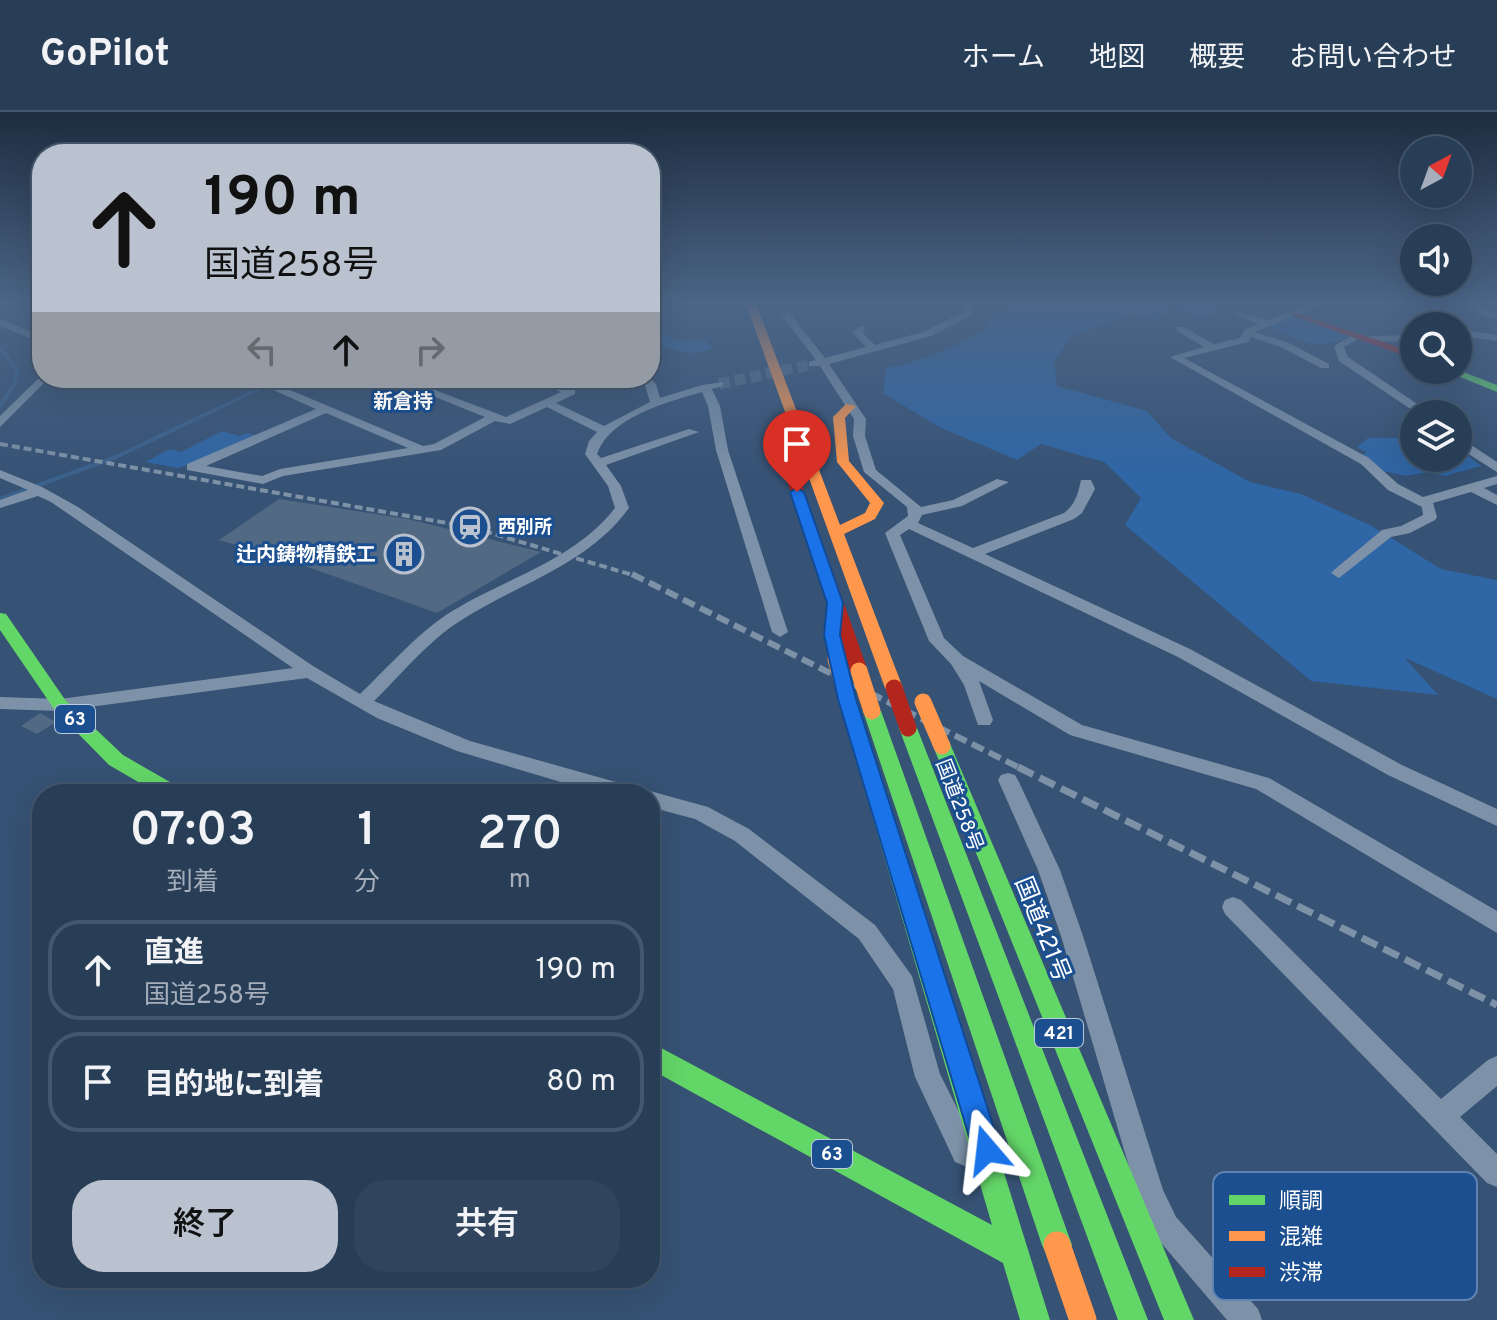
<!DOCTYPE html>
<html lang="ja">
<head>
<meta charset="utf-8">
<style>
	body { margin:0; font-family:Overpass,"Noto Sans JP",sans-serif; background:#30455d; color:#f1f3f6; height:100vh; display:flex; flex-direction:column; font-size:30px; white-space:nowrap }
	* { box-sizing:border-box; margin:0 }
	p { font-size:26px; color:#a5aeba }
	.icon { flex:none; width:44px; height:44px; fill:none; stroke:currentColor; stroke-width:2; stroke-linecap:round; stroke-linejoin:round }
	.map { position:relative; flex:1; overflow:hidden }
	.details { position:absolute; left:32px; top:672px; width:628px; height:504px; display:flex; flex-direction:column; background:#283e57; border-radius:32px; box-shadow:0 8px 32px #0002,0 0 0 2px #44576d }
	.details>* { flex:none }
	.hud { position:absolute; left:32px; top:32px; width:628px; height:244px; border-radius:32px; box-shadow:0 8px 32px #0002,0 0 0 2px #44576d; background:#b9c2ce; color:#111; overflow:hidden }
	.needle { width:52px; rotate:41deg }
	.buttons { position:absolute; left:1400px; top:24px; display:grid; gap:16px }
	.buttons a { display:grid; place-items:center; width:72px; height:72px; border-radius:50%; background:#283e57; box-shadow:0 8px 32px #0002,0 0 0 2px #44576d; font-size:40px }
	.pin { position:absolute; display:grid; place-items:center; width:68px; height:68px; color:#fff; margin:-82px -34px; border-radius:50% 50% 50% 0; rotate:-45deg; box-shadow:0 0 8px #0007 }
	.pin .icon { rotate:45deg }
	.me { position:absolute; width:88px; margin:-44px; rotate:343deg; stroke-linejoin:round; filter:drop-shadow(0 0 6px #0008) }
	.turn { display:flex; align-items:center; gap:28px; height:168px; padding:0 40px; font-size:36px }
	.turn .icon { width:104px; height:104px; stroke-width:2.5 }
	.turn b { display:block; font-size:56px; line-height:68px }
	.lanes { display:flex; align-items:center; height:76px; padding:0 40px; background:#0003; justify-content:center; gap:40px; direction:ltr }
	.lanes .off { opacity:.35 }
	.eta { display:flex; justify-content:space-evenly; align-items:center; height:136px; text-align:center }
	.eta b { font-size:48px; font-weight:600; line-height:56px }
	.primary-button { display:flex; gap:16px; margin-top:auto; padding:16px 40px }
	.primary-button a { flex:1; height:92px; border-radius:32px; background:#b9c2ce; color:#111; font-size:32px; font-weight:600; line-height:92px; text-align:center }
	.primary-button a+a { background:#30455d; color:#f1f3f6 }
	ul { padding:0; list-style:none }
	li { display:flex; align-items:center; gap:24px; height:100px; margin:0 16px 12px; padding:0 24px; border:4px solid #44576d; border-radius:32px }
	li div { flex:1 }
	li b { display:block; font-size:30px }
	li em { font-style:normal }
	header { display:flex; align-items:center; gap:48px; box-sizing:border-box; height:112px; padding:0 40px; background:#283e57; border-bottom:2px solid #44576d }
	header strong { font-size:38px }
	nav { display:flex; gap:44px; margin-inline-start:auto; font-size:28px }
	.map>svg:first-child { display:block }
	.green { fill:#2f66a5 }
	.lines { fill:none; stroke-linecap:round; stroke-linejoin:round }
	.stream { stroke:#3b618d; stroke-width:4 }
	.building { fill:#526984 }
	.street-tunnel { stroke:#546c89; stroke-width:11; stroke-dasharray:11 5; stroke-linecap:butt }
	.street { fill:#7d92a8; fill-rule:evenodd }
	.fast { fill:#63d668; fill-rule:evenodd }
	.slow { fill:#ff974d; fill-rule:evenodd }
	.jam { fill:#b3261e; fill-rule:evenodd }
	.rail-far2 { stroke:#7e92a7; stroke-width:4; stroke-dasharray:8 4; stroke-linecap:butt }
	.rail-far1 { stroke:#7e92a7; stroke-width:6; stroke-dasharray:13 6; stroke-linecap:butt }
	.rail { stroke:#7e92a7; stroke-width:7; stroke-dasharray:17 7; stroke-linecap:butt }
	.slow-bridge-far1 { stroke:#ff974d; stroke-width:17 }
	.slow-bridge { stroke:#ff974d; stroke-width:27 }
	.jam-bridge { stroke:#b3261e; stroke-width:17 }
	.route { fill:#1a73e8; stroke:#114b97; stroke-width:2 }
	.labels { text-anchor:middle; stroke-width:6; stroke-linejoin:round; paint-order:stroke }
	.far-poi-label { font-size:18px; font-weight:bold; fill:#fff; stroke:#1b4f8f; text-anchor:start }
	.shield { fill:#1b4f8f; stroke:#bbcadd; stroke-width:2 }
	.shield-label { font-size:18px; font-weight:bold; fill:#fff }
	.far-quarter-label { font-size:20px; font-weight:bold; fill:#fff; stroke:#1b4f8f }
	.poi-label { font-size:20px; font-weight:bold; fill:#fff; stroke:#1b4f8f; text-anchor:end }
	.street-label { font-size:20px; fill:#fff; stroke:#1b4f8f }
	.near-street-label { font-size:24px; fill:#fff; stroke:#1b4f8f }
	.key { fill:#1b4f8f; stroke:#5f84b1; stroke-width:2 }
	.key-label { font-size:22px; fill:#fff }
</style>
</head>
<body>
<header>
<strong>GoPilot</strong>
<nav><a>ホーム</a><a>地図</a><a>概要</a><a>お問い合わせ</a></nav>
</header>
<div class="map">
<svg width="1497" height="1208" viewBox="0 0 1497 1208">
	<rect width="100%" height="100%" fill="#365274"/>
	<path class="green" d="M1010 192H1209L1229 199 1201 205 1172 197 1159 207 1130 203 1073 223 1054 249 1057 274 1147 299 1171 326 1250 370 1301 382 1372 414 1441 457 1497 468V587L1405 546 1438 583 1311 569 1125 413 1141 386 1104 350 1041 332 1017 348 939 315 883 281 886 256C911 253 955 236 977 222 990 214 995 198 1010 192Z
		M1293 205 1349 224C1317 241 1298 228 1268 214Z
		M650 216 678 228 707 229 712 237 692 241 650 233Z
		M222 319 240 324 247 321 260 324 179 356 145 350 170 337 181 340Z
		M1368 326H1414V346H1458V336L1481 354 1445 364 1427 360 1406 364 1383 359 1362 344 1366 340 1357 335Z"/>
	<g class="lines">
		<path class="stream" d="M0 236 17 258 15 271 0 294
			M0 387 116 345 282 266"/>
	</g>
	<path class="building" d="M279 387 408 407 541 440 437 501 277 444 219 428Z
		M40 601 56 610 37 622 21 614Z"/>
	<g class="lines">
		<path class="street-tunnel" d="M719 272 813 252"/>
		<path class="street" d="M967 192H977L973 196 974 202 931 224 829 252 866 307 865 324 876 358 921 395 953 388 997 367 1009 370 962 394 922 403 918 411 973 436 1064 401C1076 392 1078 381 1081 368H1091L1095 377 1082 401 1074 407 985 442 1190 537 1402 653 1497 697V714L1388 663 1178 545 909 417 900 423 944 526 963 544 1082 613 1269 666 1497 799V821L1256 677 1070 623 979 569 993 608 990 613H978L964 573 951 552 929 529 885 421 908 404 907 395 864 360 853 324 854 307 820 254H809V250L816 248 781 202 789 200 825 246 866 235 853 221 859 214H865L863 221 875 233 923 220 965 199 963 196Z
			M1311 192H1325L1255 220 1289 231 1329 252V256H1321L1281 235 1251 225 1248 230 1184 246 1369 346 1398 372 1423 385 1497 364V372L1484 376 1497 383V393L1471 380 1433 391 1437 405 1435 408 1410 421 1391 425 1339 466 1331 461 1334 458 1382 418 1401 414 1423 403 1422 395 1388 378 1361 352 1170 245 1204 235 1177 219V215H1183L1214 232 1240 226 1245 217 1259 212 1234 202V198L1268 208Z
			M1470 192 1497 201V207L1467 197V193Z
			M0 207 42 224V231L0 214Z
			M1458 217 1497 223V229L1458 223Z
			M1356 221 1365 223 1344 235 1348 245 1432 302H1418L1339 249 1334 234Z
			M1414 223V229L1370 230 1365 227 1370 224Z
			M42 263V266H48L47 268 0 315V304Z
			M245 266C256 266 265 270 276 272L423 334 434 332 485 305 388 266H403L506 305 561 280 526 266H542L575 278V282L556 291 604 314 650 290 645 273 638 266H650L656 272 660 286 702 273 723 270V274L712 277 720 294 728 338 788 520 780 525 772 520 716 338 708 294 702 280C667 290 610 305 597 342L601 346 689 317 699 320 606 353 621 374 629 396C588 453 517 472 460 509 427 530 402 562 374 589L470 629 630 674 637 677 640 682H601L457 639 377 606 307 566 60 599 0 597V585L60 587 293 556 51 390 38 384 0 396V388L28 378 0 366V358L42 375 78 395 313 554 360 582C388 555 414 525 446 503 502 467 573 450 615 396L608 374 585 342 589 329 597 320 547 295 510 312 495 309 441 338 283 364 263 372 187 358V352L316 297 271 277 262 278ZM326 301 408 336 280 357 262 364 206 354Z
			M1458 319 1462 320 1468 331 1497 350V360L1459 336Z
			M1008 661 1015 663 1018 668 1060 758 1083 824 1163 1078 1176 1105 1258 1197 1262 1208H1227L1156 1125 1140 1092 1061 824 1038 758 998 668 1001 663Z
			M650 679 708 695 749 717 875 813 912 864 940 962 979 1040 975 1050 965 1054 955 1050 915 965 893 877 859 827 735 729 695 707 650 695V682H643Z
			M1233 785 1241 788 1441 987 1488 948 1497 944V974L1460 1005 1497 1042V1075L1487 1071 1225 802 1222 795 1225 788Z"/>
		<path class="fast" d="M1443 258H1458L1497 273V280Z
			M0 501 6 502 66 589 123 643 182 677 185 682H159L109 653 54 597 0 518Z
			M847 581 856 587 1050 1208H1020L1003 1151 650 957V930L992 1113 838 587Z
			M872 593 881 599 1072 1133 1067 1143 1057 1148 1047 1143 1042 1133 863 599Z
			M908 609 917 616 1148 1208H1118L899 616Z
			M942 627 949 629 951 634 1194 1208H1164L933 634 935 629Z"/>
		<path class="slow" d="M746 192H756L840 413 865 401 870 391 837 350 833 305 846 292 856 294 845 306 849 349 884 391 875 407 844 422 903 576 900 580H888L885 576Z"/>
		<path class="jam" d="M1293 200 1414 240V247L1293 204Z
			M776 313 782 317 868 559 865 563 859 565 850 559 770 317Z"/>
		<path class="rail-far2" d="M0 332 470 415 636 464"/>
		<path class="rail-far1" d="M632 462 1022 657"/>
		<path class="rail" d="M1018 655 1497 893"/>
		<path class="slow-bridge-far1" d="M836 547 847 587
			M859 559 872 599
			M923 590 942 634"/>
		<path class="slow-bridge" d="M1057 1133 1083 1208"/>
		<path class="jam-bridge" d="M894 576 908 616"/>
	</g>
	<linearGradient id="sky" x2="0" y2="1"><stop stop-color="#1e2d40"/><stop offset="0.53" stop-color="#4c6688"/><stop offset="1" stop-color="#4c6688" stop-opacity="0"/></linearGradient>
	<rect width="1497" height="361" fill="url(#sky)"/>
	<path class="route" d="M797 376 804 380 843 491 840 523 856 587 1001 1038 996 1048 987 1052 977 1048 973 1038 838 587 824 523 827 491 790 380Z"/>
	<defs>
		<g id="station-ring" transform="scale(2)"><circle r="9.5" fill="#1b4f8f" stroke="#b9c2ce" stroke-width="1.5"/><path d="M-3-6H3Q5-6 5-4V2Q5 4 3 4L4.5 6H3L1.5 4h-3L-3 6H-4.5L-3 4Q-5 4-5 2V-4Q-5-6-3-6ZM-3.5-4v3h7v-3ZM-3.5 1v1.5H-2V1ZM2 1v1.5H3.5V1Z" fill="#b9c2ce"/></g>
		<g id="building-ring" transform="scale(2)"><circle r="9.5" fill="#1b4f8f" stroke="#b9c2ce" stroke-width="1.5"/><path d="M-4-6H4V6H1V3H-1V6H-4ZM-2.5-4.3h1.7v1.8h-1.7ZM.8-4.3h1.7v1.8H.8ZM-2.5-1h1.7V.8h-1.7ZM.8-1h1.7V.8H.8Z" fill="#b9c2ce"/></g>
	</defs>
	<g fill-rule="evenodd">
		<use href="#station-ring" x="470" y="415"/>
		<use href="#building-ring" x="404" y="442"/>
	</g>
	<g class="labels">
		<g class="far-poi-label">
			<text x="498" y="421">西別所</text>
		</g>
		<g class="shield">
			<rect x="55" y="593" width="40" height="28" rx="6"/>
			<rect x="1035" y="907" width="48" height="28" rx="6"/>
			<rect x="812" y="1028" width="40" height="28" rx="6"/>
		</g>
		<g class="shield-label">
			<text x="75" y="613">63</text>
			<text x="1059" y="927">421</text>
			<text x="832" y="1048">63</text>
		</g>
		<g class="far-quarter-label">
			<text x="403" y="296">新倉持</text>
		</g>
		<g class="poi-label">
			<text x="376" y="449">辻内鋳物精鉄工</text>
		</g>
		<g class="street-label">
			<text transform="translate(960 693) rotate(69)" y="7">国道258号</text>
		</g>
		<g class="near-street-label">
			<text transform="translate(1043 817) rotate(68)" y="8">国道421号</text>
		</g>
	</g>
	<rect x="1213" y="1060" width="264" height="128" rx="12" class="key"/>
	<rect x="1229" y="1083" width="36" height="10" fill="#63d668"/>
	<rect x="1229" y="1119" width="36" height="10" fill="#ff974d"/>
	<rect x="1229" y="1155" width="36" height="10" fill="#b3261e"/>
	<g class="key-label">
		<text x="1279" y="1096">順調</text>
		<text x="1279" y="1132">混雑</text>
		<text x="1279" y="1168">渋滞</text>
	</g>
</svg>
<div class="buttons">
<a><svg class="needle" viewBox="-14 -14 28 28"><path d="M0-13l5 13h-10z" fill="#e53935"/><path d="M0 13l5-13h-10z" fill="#a5aeba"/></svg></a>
<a><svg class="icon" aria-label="sound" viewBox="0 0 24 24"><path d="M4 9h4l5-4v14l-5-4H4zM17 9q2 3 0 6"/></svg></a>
<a><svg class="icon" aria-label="search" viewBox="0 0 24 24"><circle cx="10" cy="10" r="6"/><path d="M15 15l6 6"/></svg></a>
<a><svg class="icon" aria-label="layers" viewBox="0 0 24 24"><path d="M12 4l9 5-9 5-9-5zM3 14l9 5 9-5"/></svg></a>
</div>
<div class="pin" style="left:797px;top:380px;background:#d93025"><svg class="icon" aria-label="arrive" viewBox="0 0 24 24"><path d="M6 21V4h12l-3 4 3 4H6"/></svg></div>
<svg class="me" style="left:987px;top:1038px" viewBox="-20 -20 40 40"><path d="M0-17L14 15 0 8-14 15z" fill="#1a73e8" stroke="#fff" stroke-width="4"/></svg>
<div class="hud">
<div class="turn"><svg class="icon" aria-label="ahead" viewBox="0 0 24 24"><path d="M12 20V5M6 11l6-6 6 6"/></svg><div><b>190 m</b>国道258号</div></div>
<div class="lanes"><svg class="icon off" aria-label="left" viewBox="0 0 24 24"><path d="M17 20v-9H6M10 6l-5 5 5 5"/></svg><svg class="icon" aria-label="ahead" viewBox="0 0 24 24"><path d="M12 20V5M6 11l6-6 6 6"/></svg><svg class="icon off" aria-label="right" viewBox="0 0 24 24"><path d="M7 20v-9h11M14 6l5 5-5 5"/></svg></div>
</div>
<section class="details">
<div class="eta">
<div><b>07:03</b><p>到着</p></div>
<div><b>1</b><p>分</p></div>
<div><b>270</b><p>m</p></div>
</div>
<ul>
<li><svg class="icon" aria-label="ahead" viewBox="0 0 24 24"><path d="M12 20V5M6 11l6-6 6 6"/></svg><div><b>直進</b><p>国道258号</p></div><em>190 m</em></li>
<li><svg class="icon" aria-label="arrive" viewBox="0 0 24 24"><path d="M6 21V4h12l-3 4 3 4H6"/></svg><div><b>目的地に到着</b></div><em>80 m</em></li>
</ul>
<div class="primary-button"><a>終了</a><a>共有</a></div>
</section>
</div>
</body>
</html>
